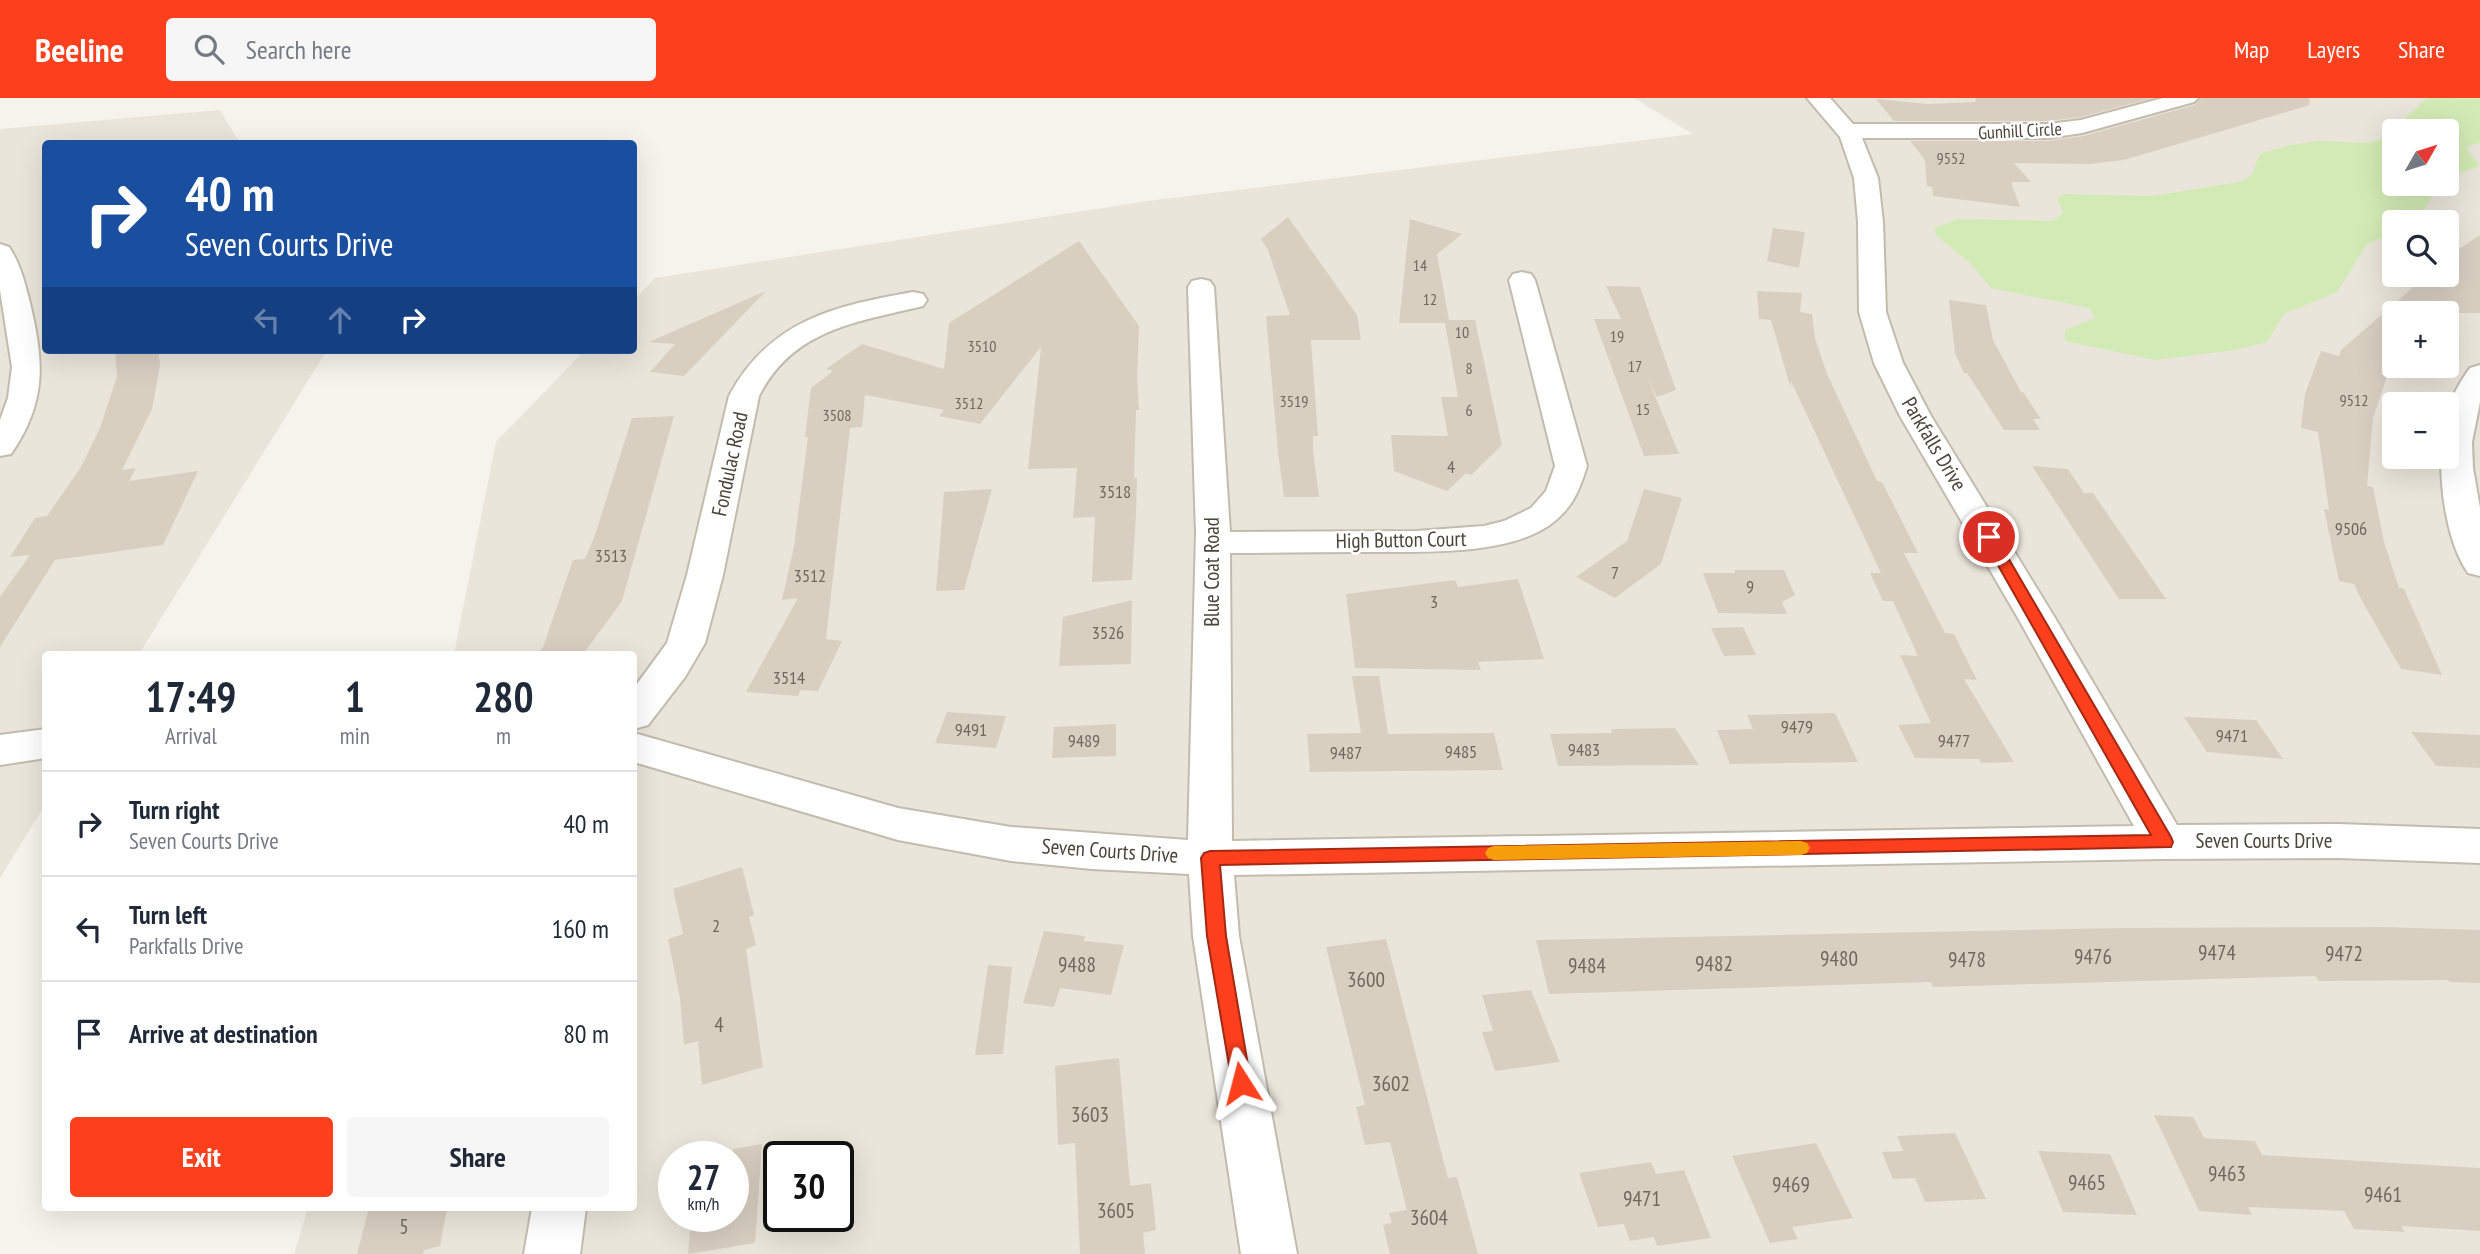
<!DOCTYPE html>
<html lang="en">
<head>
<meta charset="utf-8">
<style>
	body { margin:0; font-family:"PT Sans Narrow",sans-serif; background:#f6f6f7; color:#1f2937; height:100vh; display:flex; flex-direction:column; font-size:26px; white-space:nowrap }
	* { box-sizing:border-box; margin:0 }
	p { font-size:23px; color:#747a83 }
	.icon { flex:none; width:38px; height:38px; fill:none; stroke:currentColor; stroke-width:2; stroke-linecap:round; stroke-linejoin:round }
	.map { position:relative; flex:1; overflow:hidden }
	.panel { position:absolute; left:42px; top:553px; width:595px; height:560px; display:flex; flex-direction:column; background:#fff; border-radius:7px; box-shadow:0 7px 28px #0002 }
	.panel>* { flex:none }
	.hud { position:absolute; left:42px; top:42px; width:595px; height:214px; border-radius:7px; box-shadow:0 7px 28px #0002; background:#1a4fa0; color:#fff; overflow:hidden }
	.needle { width:46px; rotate:51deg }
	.controls { position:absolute; left:2382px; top:21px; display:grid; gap:14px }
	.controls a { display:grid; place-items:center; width:77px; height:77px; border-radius:7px; background:#fff; box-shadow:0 7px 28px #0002; font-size:35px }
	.speed { position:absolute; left:658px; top:1043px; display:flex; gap:14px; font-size:35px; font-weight:700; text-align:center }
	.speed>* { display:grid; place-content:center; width:91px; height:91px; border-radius:50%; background:#fff; box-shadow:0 7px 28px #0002; line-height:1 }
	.speed small { font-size:18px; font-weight:400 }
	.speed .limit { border:4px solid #111; border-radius:10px; background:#fff; color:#111 }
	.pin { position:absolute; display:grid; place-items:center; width:60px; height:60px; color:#fff; margin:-30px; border:4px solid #fff; border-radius:50%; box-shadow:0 2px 7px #0007 }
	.me { position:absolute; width:77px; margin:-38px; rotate:351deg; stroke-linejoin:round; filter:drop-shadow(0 0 5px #0008) }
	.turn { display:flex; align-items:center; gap:24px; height:147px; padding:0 28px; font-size:32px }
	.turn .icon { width:91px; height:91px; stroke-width:2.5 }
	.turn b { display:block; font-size:49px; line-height:60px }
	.lanes { display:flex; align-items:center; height:66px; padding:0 28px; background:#0003; justify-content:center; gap:35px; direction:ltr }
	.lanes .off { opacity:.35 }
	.eta { display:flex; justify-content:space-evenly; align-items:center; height:119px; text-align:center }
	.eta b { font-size:42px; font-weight:700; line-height:49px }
	.primary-button { display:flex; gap:14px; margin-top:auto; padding:14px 28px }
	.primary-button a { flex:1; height:80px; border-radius:7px; background:#fc3f1d; color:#fff; font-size:28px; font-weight:700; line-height:80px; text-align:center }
	.primary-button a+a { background:#f6f6f7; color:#1f2937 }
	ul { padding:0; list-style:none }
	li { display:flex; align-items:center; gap:21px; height:105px; padding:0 28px; border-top:2px solid #e0e1e3 }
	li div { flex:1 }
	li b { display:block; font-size:26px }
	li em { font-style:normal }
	header { display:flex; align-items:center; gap:42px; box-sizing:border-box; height:98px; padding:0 35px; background:#fc3f1d; color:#fff }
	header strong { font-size:33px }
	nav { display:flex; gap:38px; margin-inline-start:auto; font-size:24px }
	.search { width:490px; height:63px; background:#f6f6f7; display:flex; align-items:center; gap:18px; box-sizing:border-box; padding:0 24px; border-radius:7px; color:#747a83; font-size:26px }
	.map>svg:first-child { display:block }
	.residential { fill:#eae5da; fill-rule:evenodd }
	.green { fill:#d2eab5 }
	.building { fill:#d8cfc1 }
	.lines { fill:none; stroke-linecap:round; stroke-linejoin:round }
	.minor-casing { stroke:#c2bbae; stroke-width:4 }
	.minor { fill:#fff; fill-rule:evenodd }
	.route { fill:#fc3f1d; stroke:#a42913; stroke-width:2 }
	.slow { fill:#f59e0b }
	.labels { text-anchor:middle; stroke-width:5; stroke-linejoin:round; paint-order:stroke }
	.far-number-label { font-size:16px; fill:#6e675b }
	.far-street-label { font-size:18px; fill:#4b4439; stroke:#fff }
	.number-label { font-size:18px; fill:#6e675b }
	.street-label { font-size:21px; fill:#4b4439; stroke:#fff }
	.near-number-label { font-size:21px; fill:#6e675b }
</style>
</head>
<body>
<header>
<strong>Beeline</strong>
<div class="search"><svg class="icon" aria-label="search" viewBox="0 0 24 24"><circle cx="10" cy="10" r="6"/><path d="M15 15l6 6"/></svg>Search here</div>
<nav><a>Map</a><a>Layers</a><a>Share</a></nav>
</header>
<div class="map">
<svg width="2480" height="1156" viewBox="0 0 2480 1156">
	<rect width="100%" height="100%" fill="#f6f3ec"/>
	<path class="residential" d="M1634 0H2480V1156H294L308 1110H634V556H454L496 344 585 252H634V202L655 180 1148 103 1693 36ZM2394 33H2446V86H2394ZM2394 124H2446V177H2394ZM2394 215H2446V268H2394ZM2394 306H2446V359H2394ZM674 1059H733V1118H674ZM779 1059H838V1118H779Z
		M220 12 240 45 46 46V252H327L139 556H46L45 707 0 780V31Z"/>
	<path class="green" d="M2427 0H2480V45L2472 46 2467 51 2480 68 2447 80 2446 33H2394V86H2440L2417 124H2394V135L2367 146 2337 194 2284 216 2267 244 2235 252 2155 262 2065 243V232L2095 220 2089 210 1991 190 1970 165 1937 138 1934 130 1958 121 2053 123 2063 115 2057 99 2064 96 2152 98 2239 84 2252 77 2260 56 2290 47 2319 43 2369 45 2382 41Z"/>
	<path class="building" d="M1976 0H2153L2081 19 2048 23H1894L1876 1 1928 6 1975 4Z
		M2201 0H2309L2310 7 2124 62 2089 66 2014 65 2031 84H2011L2020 109 1933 98 1932 89 1927 88 1925 62 1910 43H2048L2083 38 2195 7Z
		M1288 119 1357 217 1361 242H1311L1318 338H1313V353L1319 399H1284L1278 354 1266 218 1290 217 1268 152 1261 141Z
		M1410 121 1462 136 1437 156 1449 222H1475L1502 347 1471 377 1466 375 1447 393 1394 373 1391 337 1448 338 1441 299H1458L1445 225H1399Z
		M1773 130 1805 134 1799 170 1767 163Z
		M2480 137V215H2394V258L2373 320 2367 388 2373 389 2384 444 2399 490 2404 491 2442 577 2401 571 2362 503 2354 486 2339 483 2324 411 2329 412 2318 334 2301 330 2305 296 2321 253 2339 258 2341 252 2427 177H2446V160Z
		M1079 143 1139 228 1137 282 1139 312H1136L1134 380H1137L1136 416 1132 482 1092 484 1095 419 1073 420 1077 370 1028 371 1041 249 980 326 939 318 944 312 865 297 862 329 850 330 826 541 842 543 818 593 801 592 798 598 746 594 798 500 782 502 794 448 808 339H805L811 290 833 273 826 271 862 246 944 271 949 225Z
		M1606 188 1640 189 1676 292 1657 299 1648 281 1679 356 1644 358 1594 221H1621Z
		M766 193 684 278 650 274 675 246 649 244Z
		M1757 193 1802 195 1800 214 1812 216 1815 240 1827 276 1877 383 1882 384 1918 455H1904L1945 535 1954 536 1977 582 1964 581 2014 664 1981 665 1979 661 1915 660 1898 627 1931 625 1900 557 1918 558 1893 503H1883L1870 475H1881L1791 283 1790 288 1771 222 1759 221Z
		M1949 202 1986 207 1993 242 2021 294H2023L2041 321H2033L2040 332H2004L1967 275H1964L1955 255Z
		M115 252H158L160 268 152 311 122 372 136 370 129 383 198 373 163 447 55 462 0 549V499L30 457 10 459 35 420 47 418 81 369 100 330 117 278Z
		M674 318 622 503 584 555 537 556 543 549 573 462 585 461 595 437 632 320Z
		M2032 368 2068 371 2084 395H2093L2166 501H2119Z
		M992 391 964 492 936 493 944 394Z
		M1644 391 1682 400 1661 466 1615 500 1576 479 1627 443Z
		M1734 472H1784L1795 497 1782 504 1787 516 1718 515 1703 475H1735Z
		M1518 481 1544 561 1478 564 1481 572 1355 570 1346 496 1455 482 1458 489Z
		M1132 502 1131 566 1059 568 1063 519Z
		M1743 529 1756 557 1724 558 1711 530Z
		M1352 578H1379L1388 636 1494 635 1503 672 1310 674 1307 636 1361 635Z
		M947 614 1006 618 996 650 935 645Z
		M1835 615 1858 664 1730 666 1717 632 1753 631 1747 617Z
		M2184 619 2256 622 2283 661 2207 654Z
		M1116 626V658L1052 660 1054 629Z
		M1675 630 1699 667 1558 668 1550 636 1612 635 1611 631Z
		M2411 634 2480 637V670L2436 668Z
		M742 769 754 817 749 819 756 847 746 851 763 969 702 987 698 943 684 947 680 900 668 841 683 836 673 791Z
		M2382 829 2480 832V885L2450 884 2448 882 2319 883 2315 878 1933 889 1931 884 1549 896 1536 842 2120 830Z
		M1044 833 1085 838 1084 843 1124 847 1111 897 1060 890 1054 909 1023 905Z
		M1386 841 1448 1080 1457 1079 1478 1156H1390L1383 1127 1392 1125 1389 1115 1407 1112 1390 1044 1365 1047 1356 1009 1365 1007 1326 849Z
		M988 867 1012 869 1003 956 975 957Z
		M1531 892 1560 964 1495 973 1482 934 1493 933 1482 897Z
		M1119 960 1130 1088 1151 1085 1156 1132 1143 1135 1145 1156H1080L1075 1045 1058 1047 1055 968Z
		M2154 1017 2193 1019 2204 1040 2255 1043 2262 1057 2480 1070V1133L2401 1128 2405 1134 2354 1131 2344 1113 2248 1109 2252 1117 2199 1113Z
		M1955 1035 1986 1101 1925 1104 1915 1080 1893 1081 1882 1054 1903 1053 1897 1038Z
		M1816 1045 1853 1120 1792 1129 1798 1141 1770 1145 1732 1058Z
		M762 1046 755 1145 688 1156 691 1118H733V1051Z
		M2038 1053 2110 1056 2137 1117 2063 1114Z
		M1651 1064 1656 1076 1684 1072 1711 1140 1657 1148 1654 1139 1630 1143 1624 1126 1598 1129 1579 1075Z
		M369 1110H447L440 1148 424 1152 423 1156H357Z"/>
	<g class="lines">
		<g class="minor-casing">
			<path id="minor" d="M1807 0H1830L1853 26H2048L2081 22 2163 0H2198L2194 4 2082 35 2048 40H1862L1878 80 1883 124 1886 214 1903 265 1931 318 2055 520 2177 727 2338 726 2480 731V765L2338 760 2164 761 1234 777 1239 838 1297 1156H1241L1193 838 1189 776 1092 771 1011 763 898 742 634 664V635L898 710 1011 729 1188 742 1196 435 1188 189 1192 183 1201 181 1210 183 1214 189 1230 434 1416 433 1484 428 1504 423 1531 410 1546 393 1555 368 1509 182 1513 176 1522 174 1531 176 1535 182 1587 368C1580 390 1574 407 1556 422 1513 460 1412 453 1359 454 1316 454 1273 455 1230 455L1232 743 2134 728 2018 520 1900 318 1874 265 1859 214 1858 124 1854 80 1840 39Z
				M0 146 9 149C20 165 25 185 30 205 44 263 47 304 11 356L0 358V322L8 300 12 269 0 192Z
				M913 194 923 196 927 202 923 208C857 224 793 231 759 298L723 477 705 545 685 579 648 627 634 631V590L667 545 687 477 729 298C770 222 834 208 913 194Z
				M2480 267V304L2472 344 2473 370 2480 410V478L2468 475C2447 444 2441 395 2441 359H2446C2446 317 2445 305 2470 270Z
				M46 631V660L0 667V637Z
				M532 1110H586L580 1156H524Z"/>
		</g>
		<use href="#minor" class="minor"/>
	</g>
	<path class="route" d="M1989 435 1996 439 2171 739 2173 744 2171 749 1220 767 1226 838 1251 985 1248 991 1241 994 1233 991 1207 838 1201 760 1204 755 1210 753 2151 737 1982 439Z"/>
	<path class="slow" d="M1801 743 1807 745 1810 750 1807 755 1801 757 1494 762 1488 760 1485 755 1488 750 1494 748Z"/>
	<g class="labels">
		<g class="far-number-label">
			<text x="1951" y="66">9552</text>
			<text x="1420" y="173">14</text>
			<text x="1430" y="207">12</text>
			<text x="1462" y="240">10</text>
			<text x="1617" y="244">19</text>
			<text x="982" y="254">3510</text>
			<text x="1635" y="274">17</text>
			<text x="1469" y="276">8</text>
			<text x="2354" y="308">9512</text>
			<text x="1294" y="309">3519</text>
			<text x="969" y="311">3512</text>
			<text x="1643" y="317">15</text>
			<text x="1469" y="318">6</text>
			<text x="837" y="323">3508</text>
		</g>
		<g class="far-street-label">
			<text transform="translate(2020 33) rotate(-3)" y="6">Gunhill Circle</text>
		</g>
		<g class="number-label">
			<text x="1451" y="375">4</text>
			<text x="1115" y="400">3518</text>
			<text x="2351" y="437">9506</text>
			<text x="611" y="464">3513</text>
			<text x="1615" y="481">7</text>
			<text x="810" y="484">3512</text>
			<text x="1750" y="495">9</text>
			<text x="1434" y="510">3</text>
			<text x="1108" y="541">3526</text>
			<text x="789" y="586">3514</text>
			<text x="1797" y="635">9479</text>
			<text x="971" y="638">9491</text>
			<text x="2232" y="644">9471</text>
			<text x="1084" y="649">9489</text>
			<text x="1954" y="649">9477</text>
			<text x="1584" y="658">9483</text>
			<text x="1461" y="660">9485</text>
			<text x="1346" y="661">9487</text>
			<text x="716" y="834">2</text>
		</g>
		<g class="street-label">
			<text transform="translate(1934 346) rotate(59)" y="7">Parkfalls Drive</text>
			<text transform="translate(730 366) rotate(-78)" y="7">Fondulac Road</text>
			<text transform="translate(1401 442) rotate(-1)" y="7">High Button Court</text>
			<text transform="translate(1212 474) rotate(-90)" y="7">Blue Coat Road</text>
			<text x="2264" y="750">Seven Courts Drive</text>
			<text transform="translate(1110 753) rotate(4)" y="7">Seven Courts Drive</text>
		</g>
		<g class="near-number-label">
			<text x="2217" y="862">9474</text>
			<text x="2344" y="863">9472</text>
			<text x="2093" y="866">9476</text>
			<text x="1839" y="868">9480</text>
			<text x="1967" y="869">9478</text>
			<text x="1714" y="873">9482</text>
			<text x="1077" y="874">9488</text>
			<text x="1587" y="875">9484</text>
			<text x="1366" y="889">3600</text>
			<text x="719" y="934">4</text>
			<text x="1391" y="993">3602</text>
			<text x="1090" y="1024">3603</text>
			<text x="2227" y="1083">9463</text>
			<text x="2087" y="1092">9465</text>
			<text x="1791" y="1094">9469</text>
			<text x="2383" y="1104">9461</text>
			<text x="1642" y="1108">9471</text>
			<text x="1116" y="1120">3605</text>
			<text x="1429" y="1127">3604</text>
			<text x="404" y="1136">5</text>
		</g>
	</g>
</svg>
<div class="controls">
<a><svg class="needle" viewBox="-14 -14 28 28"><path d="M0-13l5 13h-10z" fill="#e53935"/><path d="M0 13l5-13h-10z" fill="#747a83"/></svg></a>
<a><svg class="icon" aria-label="search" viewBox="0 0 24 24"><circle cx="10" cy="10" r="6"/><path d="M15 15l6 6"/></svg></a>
<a>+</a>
<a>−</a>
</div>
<div class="speed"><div>27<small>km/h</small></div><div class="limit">30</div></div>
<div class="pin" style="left:1989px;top:439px;background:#d93025"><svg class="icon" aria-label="arrive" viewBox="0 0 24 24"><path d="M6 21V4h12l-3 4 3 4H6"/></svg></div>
<svg class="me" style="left:1241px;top:985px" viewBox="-20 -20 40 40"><path d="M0-17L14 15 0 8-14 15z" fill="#fc3f1d" stroke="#fff" stroke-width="4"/></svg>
<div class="hud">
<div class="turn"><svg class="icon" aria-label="right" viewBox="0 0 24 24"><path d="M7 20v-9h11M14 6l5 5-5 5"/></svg><div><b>40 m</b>Seven Courts Drive</div></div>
<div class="lanes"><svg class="icon off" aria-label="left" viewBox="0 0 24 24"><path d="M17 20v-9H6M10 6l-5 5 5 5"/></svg><svg class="icon off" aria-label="ahead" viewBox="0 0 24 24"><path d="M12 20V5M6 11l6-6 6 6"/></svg><svg class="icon" aria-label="right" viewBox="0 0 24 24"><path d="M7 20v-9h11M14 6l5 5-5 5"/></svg></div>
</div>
<section class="panel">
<div class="eta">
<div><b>17:49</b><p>Arrival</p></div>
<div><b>1</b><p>min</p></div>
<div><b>280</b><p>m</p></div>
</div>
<ul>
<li><svg class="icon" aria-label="right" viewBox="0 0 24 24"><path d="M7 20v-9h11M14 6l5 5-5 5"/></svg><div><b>Turn right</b><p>Seven Courts Drive</p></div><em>40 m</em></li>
<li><svg class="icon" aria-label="left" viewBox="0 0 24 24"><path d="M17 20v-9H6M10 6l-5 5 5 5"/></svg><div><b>Turn left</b><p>Parkfalls Drive</p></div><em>160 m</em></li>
<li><svg class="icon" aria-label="arrive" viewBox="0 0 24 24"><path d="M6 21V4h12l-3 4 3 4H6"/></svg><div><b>Arrive at destination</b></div><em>80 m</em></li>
</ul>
<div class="primary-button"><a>Exit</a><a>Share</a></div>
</section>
</div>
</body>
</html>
